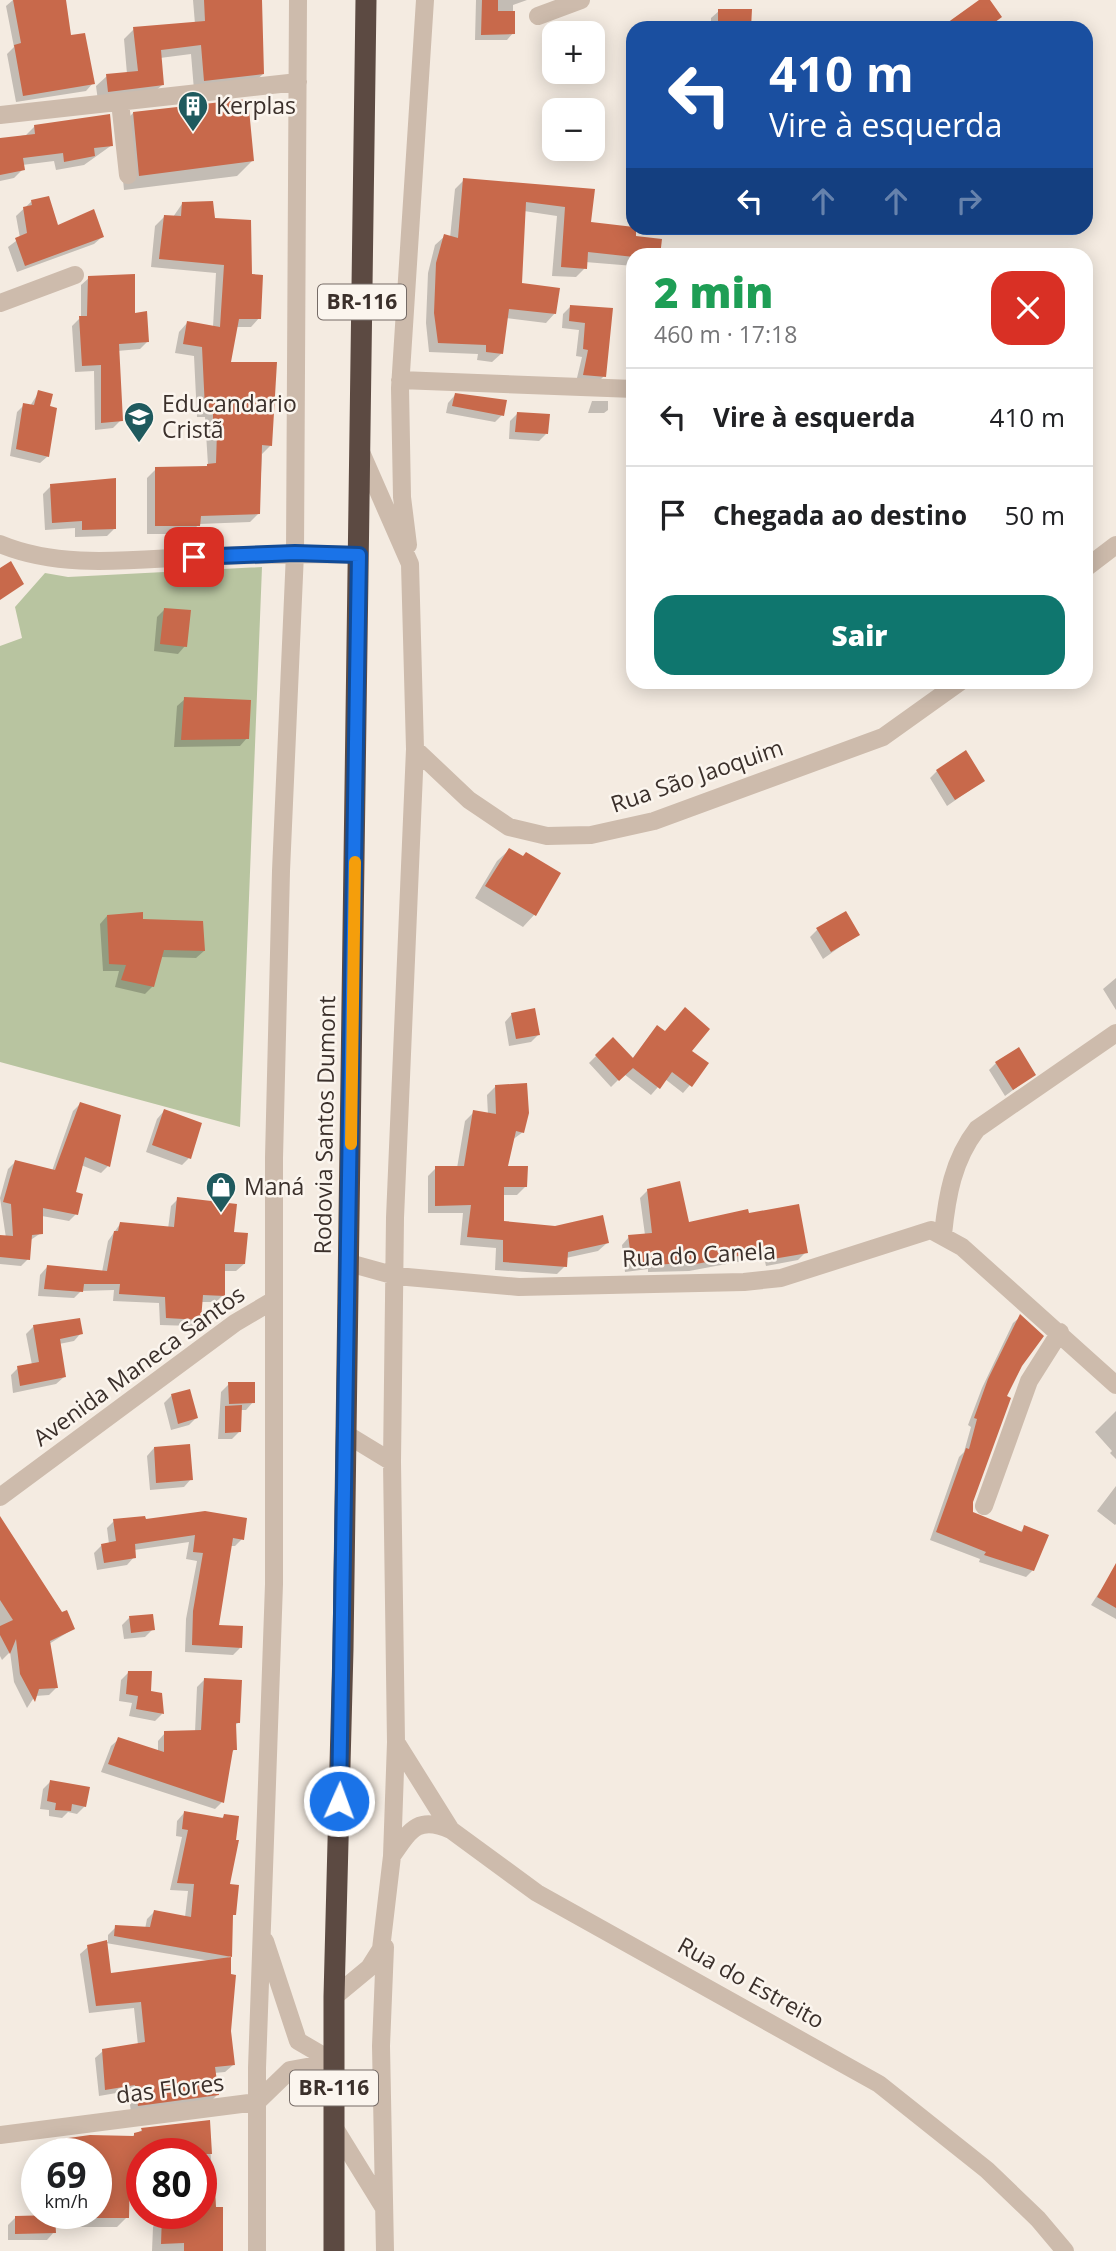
<!DOCTYPE html>
<html lang="pt">
<head>
<meta charset="utf-8">
<style>
	body { margin:0; font-family:"Open Sans",sans-serif; background:#f2f2f2; color:#202124; height:100vh; display:flex; flex-direction:column; font-size:26px; white-space:nowrap }
	* { box-sizing:border-box; margin:0 }
	p { font-size:23px; color:#757577 }
	.icon { flex:none; width:38px; height:38px; fill:none; stroke:currentColor; stroke-width:2; stroke-linecap:round; stroke-linejoin:round }
	.map { position:relative; flex:1; overflow:hidden }
	.sheet { position:absolute; left:626px; top:248px; width:467px; height:441px; display:flex; flex-direction:column; background:#fff; border-radius:21px; box-shadow:0 4px 18px #0003 }
	.sheet>* { flex:none }
	.top-card { position:absolute; left:626px; top:21px; width:467px; height:214px; border-radius:21px; box-shadow:0 4px 18px #0003; background:#1a4fa0; color:#fff; overflow:hidden }
	.fabs { position:absolute; left:542px; top:21px; display:grid; gap:14px }
	.fabs a { display:grid; place-items:center; width:63px; height:63px; border-radius:14px; background:#fff; box-shadow:0 4px 18px #0003; font-size:35px }
	.speed { position:absolute; left:21px; top:2138px; display:flex; gap:14px; font-size:35px; font-weight:700; text-align:center }
	.speed>* { display:grid; place-content:center; width:91px; height:91px; border-radius:50%; background:#fff; box-shadow:0 4px 18px #0003; line-height:1 }
	.speed small { font-size:18px; font-weight:400 }
	.speed .limit { border:10px solid #d22; background:#fff; color:#111 }
	.pin { position:absolute; display:grid; place-items:center; width:60px; height:60px; color:#fff; margin:-30px; border-radius:14px; box-shadow:0 4px 10px #0006 }
	.me { position:absolute; width:77px; margin:-38px; rotate:2deg; stroke-linejoin:round; filter:drop-shadow(0 0 5px #0008) }
	.turn { display:flex; align-items:center; gap:24px; height:147px; padding:0 28px; font-size:32px }
	.turn .icon { width:91px; height:91px; stroke-width:2.5 }
	.turn b { display:block; font-size:49px; line-height:60px }
	.lanes { display:flex; align-items:center; height:66px; padding:0 28px; background:#0003; justify-content:center; gap:35px; direction:ltr }
	.lanes .off { opacity:.35 }
	.round { display:grid; place-items:center; flex:none; width:74px; height:74px; border-radius:21px; background:#f2f2f2 }
	.head { display:flex; align-items:center; justify-content:space-between; height:119px; padding:0 28px }
	h1 { font-size:42px; font-weight:800; line-height:52px; color:#1e9e55 }
	.button { display:flex; gap:14px; margin-top:auto; padding:14px 28px }
	.button a { flex:1; height:80px; border-radius:21px; background:#0f766e; color:#fff; font-size:28px; font-weight:800; line-height:80px; text-align:center }
	ul { padding:0; list-style:none }
	li { display:flex; align-items:center; gap:21px; height:98px; padding:0 28px; border-top:2px solid #e0e0e0 }
	li div { flex:1 }
	li b { display:block; font-size:26px }
	li em { font-style:normal }
	.map>svg:first-child { display:block }
	.green { fill:#b8c4a0 }
	.shadow { fill:#0003; fill-rule:evenodd }
	.building { fill:#c8694b }
	.lines { fill:none; stroke-linecap:round; stroke-linejoin:round }
	.minor { stroke:#cdbbac; stroke-width:18 }
	.highway { stroke:#5c4a42; stroke-width:21 }
	.route-casing { stroke:#114b97; stroke-width:18 }
	.route { stroke:#1a73e8; stroke-width:12 }
	.slow { stroke:#f59e0b; stroke-width:12 }
	.labels { text-anchor:middle; stroke-width:5; stroke-linejoin:round; paint-order:stroke }
	.shield { fill:#fbf5ee; stroke:#756b66; stroke-width:2 }
	.shield-label { font-size:21px; font-weight:bold; fill:#3b302b }
	.poi-label { font-size:23px; fill:#3b302b; stroke:#fbf5ee; text-anchor:start }
	.street-label { font-size:23px; fill:#3b302b; stroke:#fbf5ee }
</style>
</head>
<body>
<div class="map">
<svg width="1116" height="2251" viewBox="0 0 1116 2251">
	<rect width="100%" height="100%" fill="#f4ebe1"/>
	<path class="green" d="M262 567 240 1127 0 1062V646L22 638 15 607 45 573 68 577Z"/>
	<path class="shadow" d="M13 0H64L70 37 93 83 86 91 16 102 7 54 14 47 6 6Z
		M193 0H260L263 74 252 84 194 90 191 54 160 58 162 85 151 95 98 101 96 86 107 76 127 74 124 39 134 29 195 24Z
		M476 0H527L513 5V33L507 40H475Z
		M719 11 750 28H711V18Z
		M133 113 252 161 237 176 124 190 118 129Z
		M35 126 112 145 84 165 56 170 54 161 22 165 23 169 14 178 0 181V140L26 135Z
		M464 180 593 191 589 224 634 256V266L585 262V268L576 277 552 276 557 216 524 211 520 285 555 313 546 323 506 318 502 353 492 362 477 360 478 354 429 352 426 323 428 273 435 245 445 236 450 238 455 189Z
		M32 201 57 227 102 237 94 244 17 272 8 247 20 238 16 216Z
		M182 204 213 220 250 276 259 318 251 327H236L229 363 271 445 262 454 259 513 250 522 199 524 190 534H147V478L156 469 205 468 208 465 205 417H197L194 356 175 353 179 332 187 323 213 327 216 273 151 267 155 226 164 217H173Z
		M89 278 133 315 147 342 140 349 117 351 121 420 113 428 95 430 94 371 75 372 72 326 81 317V285Z
		M571 306 611 310 604 376 597 383 576 382 582 357 576 356 579 330 562 328 563 314Z
		M39 392 48 407V456L40 463 10 456 17 412 24 405 30 406Z
		M455 395 502 415 495 422 446 413 448 403Z
		M592 401H608V410L604 413H588Z
		M518 413 546 434 539 441 509 439 510 421Z
		M51 486 114 529 107 536 75 537V528L45 530 43 494Z
		M165 609 185 646 178 654 154 651 157 617Z
		M185 699 247 738 240 746 174 747 177 706Z
		M937 771 983 781 947 806 930 778Z
		M509 850 559 874 534 915 523 927 475 898 497 861Z
		M107 916 142 920 204 951 196 958 160 957 153 986 145 994 115 987 119 971H103L100 924Z
		M817 930 858 934 823 959 810 937Z
		M1116 978V1010L1103 989Z
		M512 1014 538 1035 531 1042 509 1046 505 1022Z
		M650 1035 689 1051 690 1085 683 1093 665 1079 651 1095 624 1074 611 1087 589 1063 613 1039 632 1059Z
		M996 1063 1034 1074 1005 1096 989 1070Z
		M495 1087 523 1132 512 1140 506 1168 525 1187 517 1195H502V1223L556 1227 607 1243 598 1251 566 1258 565 1266 557 1274 495 1270 496 1248 460 1245 463 1213H428V1176L436 1168H457L465 1121 474 1112 488 1115 487 1095Z
		M80 1104 108 1166 101 1173 81 1165 74 1193 76 1214 69 1221 42 1216 41 1233 29 1241 28 1259 21 1266 0 1264V1237L6 1238 0 1198 8 1169 15 1162 52 1171 73 1111Z
		M164 1111 189 1158 182 1165 146 1152 157 1119Z
		M648 1190 688 1224 748 1215 806 1252 798 1260 766 1266 764 1257 689 1271 648 1272V1269L625 1272 622 1245 629 1237 645 1235 640 1198Z
		M178 1199 233 1234 244 1264 236 1271H223V1295L216 1302H201L199 1319 192 1326 160 1325 159 1303 113 1301 114 1290 81 1291 74 1298 38 1296 40 1275 47 1267 102 1272 108 1241 120 1224 168 1229 171 1206Z
		M1020 1317 1021 1365 1004 1397 972 1502 971 1513 1019 1533 1025 1527 1033 1570 1026 1577 979 1562 980 1559 930 1540 959 1457 964 1452 971 1427 968 1425 982 1388 1013 1323Z
		M34 1326 81 1333 74 1341 59 1344 64 1377 56 1384 13 1393 11 1375 18 1368 32 1365 26 1334Z
		M229 1384 253 1402 246 1410H240V1431L232 1439H218L221 1392Z
		M172 1395 196 1418 189 1425 171 1430 164 1403Z
		M1116 1411V1459L1110 1453 1112 1451 1095 1432Z
		M154 1448 191 1479 184 1487 150 1490 147 1456Z
		M1116 1486V1524L1115 1525 1097 1511Z
		M0 1520 73 1629 49 1644 56 1688 49 1695 35 1696 27 1708 14 1682 10 1652 2 1660 0 1656Z
		M114 1521H144L242 1539 235 1546H230L217 1626 240 1648 233 1655 185 1652 186 1619 197 1561 186 1559 189 1542 134 1550V1557L127 1565 97 1570 94 1553 102 1545 109 1544 107 1528Z
		M1112 1573 1116 1576V1619L1091 1605Z
		M129 1618 153 1629 145 1637 124 1639 122 1625Z
		M129 1672 149 1693 162 1714 155 1721 129 1716 132 1703 119 1701 121 1680Z
		M205 1679 238 1723 234 1726 235 1749 231 1753 222 1802 215 1809 101 1772 111 1746 119 1739 158 1751V1741L165 1733 195 1732 197 1687Z
		M50 1782 85 1806 77 1814 68 1812 62 1818 49 1816V1810L40 1809 43 1789Z
		M184 1813 220 1820 224 1816 228 1886 234 1914 231 1917 230 1956 226 1960 233 2065 225 2072 214 2073 217 2095 210 2102 131 2112 128 2091 99 2096 95 2058 103 2051 138 2045 134 2008 89 2013 80 1954 88 1947 108 1942V1935L116 1927 145 1929 147 1919 154 1912 185 1917 188 1891 170 1890 182 1837 176 1836 177 1821ZM106 1943 210 1961 109 1975Z
		M208 2122 215 2209 223 2251H152L153 2227 162 2214H201V2154H142V2178L128 2180 127 2217 117 2227H77L76 2221H54V2232L47 2240H8V2225L16 2217 96 2214V2154H45L55 2141 131 2137 142 2130Z"/>
	<path class="building" d="M13 0H66L71 35 85 33 95 84 23 96 14 45 21 43Z
		M204 0H262L264 74 204 81 201 45 161 50 164 85 108 92 106 74 138 71 133 27 205 21Z
		M482 0H498V11H515V34L481 35Z
		M979 0H990L1002 17 987 28H940Z
		M718 9H752L751 28H718Z
		M248 99 254 161 139 176 133 112Z
		M110 114 113 146 94 148 95 156 64 162 63 153 23 158 25 170 0 175V138L35 134 34 125Z
		M463 178 595 189 591 222 634 227 636 228V236L662 239 660 256 634 257 588 252 587 269 561 267 565 207 526 202 522 283 560 288 556 314 509 309 503 354 486 352V345L438 343 434 313 436 263 444 234 458 238Z
		M49 196 58 225 94 209 104 237 25 266 15 238 27 233 23 207 32 205 31 200Z
		M213 201 215 218 251 220 252 274 263 275 261 319H239L231 362H277L272 446 262 445 260 514 201 516 200 526H155V467L207 466V464L216 463 217 432 213 433V409H205L202 347 183 344 187 321 220 327 224 265 159 259 164 215 181 216 182 202Z
		M135 274V313L147 311 149 342 119 344 123 421 101 423V365L82 366 79 316H87L88 276Z
		M570 305 613 308 606 377 583 375 588 350 583 349 585 323 569 321Z
		M38 390 53 394 50 406 57 408 49 457 16 449 23 403 34 405Z
		M455 393 507 400 504 416 452 406Z
		M517 412 550 414 548 434 515 432Z
		M116 478V529L82 530V521L52 523 50 484Z
		M11 561 24 584 0 600V568Z
		M164 608 191 610 187 647 160 644Z
		M184 697 251 700 249 739 181 740Z
		M966 750 985 781 955 800 936 770Z
		M509 848 523 856 526 852 561 873 536 916 485 886Z
		M846 911 860 935 831 952 816 928Z
		M143 912V919L203 921 205 951 164 950 154 987 121 980 126 965 109 964 107 915Z
		M685 1007 710 1029 692 1051 709 1063 692 1087 672 1072 660 1089 633 1068 619 1081 595 1055 613 1037 633 1058 657 1025 665 1031Z
		M535 1008 540 1035 516 1039 511 1013Z
		M1019 1047 1036 1075 1013 1090 995 1062Z
		M527 1083 529 1113 524 1133 516 1131 508 1166H528L527 1187H504V1221L555 1226 603 1215 609 1243 568 1252 567 1267 503 1262V1240L467 1237 471 1205 435 1206V1166H464L473 1110 496 1114 495 1085Z
		M80 1102 121 1115 110 1167 85 1157 76 1192 83 1194 78 1215 43 1208V1234L32 1235 30 1260 0 1257V1235L13 1236 11 1204 3 1202 15 1160 55 1170Z
		M164 1109 202 1123 191 1159 152 1145Z
		M680 1181 689 1222 748 1209 749 1213 799 1204 808 1253 773 1259 771 1250 696 1264 695 1262 655 1265V1262L632 1265 628 1235 652 1233 647 1189Z
		M177 1197 237 1204 234 1232 248 1233 245 1264H225V1296L203 1295 201 1320 166 1318 165 1297 119 1294 120 1284H84L83 1292 44 1289 47 1265 107 1271 114 1231H118L120 1222 174 1227Z
		M1020 1314 1044 1336 1022 1366 1007 1396 1011 1398 973 1502V1512L1022 1532 1024 1525 1049 1535 1034 1571 984 1555 986 1552 936 1532 966 1448 969 1449 977 1419 974 1418 988 1379Z
		M80 1318 83 1334 60 1339 66 1377 20 1386 17 1366 39 1362 33 1325Z
		M228 1382H255V1403L229 1404Z
		M190 1389 198 1418 178 1424 171 1394Z
		M242 1405 241 1432 225 1433V1406Z
		M190 1444 193 1480 156 1483 154 1447Z
		M205 1511 247 1518 244 1540 233 1538 219 1625 243 1626 242 1648 192 1645 193 1611 203 1553 193 1552 195 1535 135 1544 136 1558 104 1563 101 1544 116 1541 113 1519 145 1516 146 1519Z
		M0 1516 62 1612 67 1610 75 1629 50 1641 58 1688 39 1689 35 1702 20 1674 16 1639 10 1654 0 1635V1626L13 1620 0 1600Z
		M1116 1563V1608L1097 1597Z
		M153 1614 155 1630 131 1633 129 1616Z
		M128 1671H152L151 1691 162 1693 164 1714 136 1709 138 1696 126 1694Z
		M204 1678 242 1680 240 1723H236L237 1750H233L224 1803 108 1764 118 1737 164 1752V1731L201 1730Z
		M50 1780 90 1787 86 1807 72 1804 71 1811 55 1810 56 1803 47 1801Z
		M184 1811 223 1818 224 1814 239 1816 236 1840H239L230 1884 239 1885 236 1915H233L232 1957 114 1936 115 1925 150 1927 154 1910 191 1917 194 1884 177 1883 188 1830 182 1829Z
		M107 1940 111 1973 231 1957V1974L236 1975 231 2031 235 2065 215 2067 219 2095 138 2106 135 2085 105 2090 102 2049 145 2042 141 2002 96 2006 87 1945Z
		M210 2120 212 2154H142V2170L130 2172 129 2218H96V2154H54V2140L90 2135 134 2136V2133L142 2131 141 2128Z
		M214 2169 216 2207H223V2251H184V2243L161 2244 162 2215 201 2214V2170Z
		M55 2215 56 2233 15 2234V2216Z"/>
	<g class="lines">
		<path class="minor" d="M538 16 581 0
			M120 102 128 175
			M0 115 298 82
			M0 303 75 275
			M400 380 634 389
			M0 544C60 569 128 560 192 557 248 555 303 553 359 555
			M408 545 402 497 400 388 425 0
			M1087 567 1116 545
			M415 749 469 800 509 827 547 836 591 835 654 821 883 737 960 682
			M943 1234C947 1196 953 1160 977 1129L1116 1033
			M349 1263 396 1276 519 1287 744 1282 781 1278 931 1230 962 1247 1116 1385
			M346 1434 392 1462
			M0 1497 235 1323 274 1300
			M984 1506 1029 1381 1060 1332
			M396 1742 451 1830
			M392 1856C410 1830 418 1815 451 1830L537 1893 879 2084 987 2170 1038 2219 1065 2251
			M265 1941 298 2041 334 2062
			M385 1947 381 2046 385 2251
			M334 1997 369 1968 381 1949 392 1856 396 1742 392 1462 395 1218 415 749 410 564 361 452
			M334 2127 384 2208
			M0 2135 257 2102 290 2070 334 2062
			M257 2251V2068L274 1584V1158L281 871 295 553 298 0"/>
		<path class="highway" d="M334 2251V1997L343 1649 366 0"/>
	</g>
	<g class="lines">
		<g class="route-casing">
			<path id="route" d="M194 557 295 553 359 555 339 1801"/>
		</g>
		<use href="#route" class="route"/>
		<path class="slow" d="M351 1144 355 862"/>
	</g>
	<defs>
		<g id="building-pin" transform="scale(1.575)"><path d="M0 17L-7.5 6A9.5 9.5 0 1 1 7.5 6Z" fill="#1f5a5e" stroke="#fbf5ee"/><path d="M-4-6H4V6H1V3H-1V6H-4ZM-2.5-4.3h1.7v1.8h-1.7ZM.8-4.3h1.7v1.8H.8ZM-2.5-1h1.7V.8h-1.7ZM.8-1h1.7V.8H.8Z" fill="#fff"/></g>
		<g id="school-pin" transform="scale(1.575)"><path d="M0 17L-7.5 6A9.5 9.5 0 1 1 7.5 6Z" fill="#1f5a5e" stroke="#fbf5ee"/><path d="M0-5L7-2L0 1L-7-2ZM-4 1L0 2.5L4 1V4Q0 6-4 4Z" fill="#fff"/></g>
		<g id="shop-pin" transform="scale(1.575)"><path d="M0 17L-7.5 6A9.5 9.5 0 1 1 7.5 6Z" fill="#1f5a5e" stroke="#fbf5ee"/><path d="M-5-2.5h2.3a2.7 3.5 0 0 1 5.4 0H5L5.5 6h-11ZM-1.5-2.5h3a1.5 2.3 0 0 0-3 0Z" fill="#fff"/></g>
	</defs>
	<g fill-rule="evenodd">
		<use href="#building-pin" x="193" y="106"/>
		<use href="#school-pin" x="139" y="417"/>
		<use href="#shop-pin" x="221" y="1187"/>
	</g>
	<g class="labels">
		<g class="shield">
			<rect x="318" y="284.5" width="88" height="35" rx="5"/>
			<rect x="290" y="2070.5" width="88" height="35" rx="5"/>
		</g>
		<g class="shield-label">
			<text x="362" y="309">BR-116</text>
			<text x="334" y="2095">BR-116</text>
		</g>
		<g class="poi-label">
			<text x="216" y="114">Kerplas</text>
			<text x="162" y="412">Educandario<tspan x="162" dy="26">Cristã</tspan></text>
			<text x="244" y="1195">Maná</text>
		</g>
		<g class="street-label">
			<text transform="translate(697 776) rotate(-19)" y="8">Rua São Jaoquim</text>
			<text transform="translate(325 1125) rotate(-89)" y="8">Rodovia Santos Dumont</text>
			<text transform="translate(699 1255) rotate(-3)" y="8">Rua do Canela</text>
			<text transform="translate(139 1366) rotate(-36)" y="8">Avenida Maneca Santos</text>
			<text transform="translate(751 1983) rotate(29)" y="8">Rua do Estreito</text>
			<text transform="translate(170 2089) rotate(-7)" y="8">das Flores</text>
		</g>
	</g>
</svg>
<div class="fabs">
<a>+</a>
<a>−</a>
</div>
<div class="speed"><div>69<small>km/h</small></div><div class="limit">80</div></div>
<div class="pin" style="left:194px;top:557px;background:#d93025"><svg class="icon" aria-label="arrive" viewBox="0 0 24 24"><path d="M6 21V4h12l-3 4 3 4H6"/></svg></div>
<svg class="me" style="left:339px;top:1801px" viewBox="-20 -20 40 40"><circle r="17" fill="#1a73e8" stroke="#fff" stroke-width="3"/><path d="M0-11L8 9 0 5-8 9z" fill="#fff"/></svg>
<div class="top-card">
<div class="turn"><svg class="icon" aria-label="left" viewBox="0 0 24 24"><path d="M17 20v-9H6M10 6l-5 5 5 5"/></svg><div><b>410 m</b>Vire à esquerda</div></div>
<div class="lanes"><svg class="icon" aria-label="left" viewBox="0 0 24 24"><path d="M17 20v-9H6M10 6l-5 5 5 5"/></svg><svg class="icon off" aria-label="ahead" viewBox="0 0 24 24"><path d="M12 20V5M6 11l6-6 6 6"/></svg><svg class="icon off" aria-label="ahead" viewBox="0 0 24 24"><path d="M12 20V5M6 11l6-6 6 6"/></svg><svg class="icon off" aria-label="right" viewBox="0 0 24 24"><path d="M7 20v-9h11M14 6l5 5-5 5"/></svg></div>
</div>
<section class="sheet">
<div class="head"><div><h1>2 min</h1><p>460 m · 17:18</p></div><a class="round" style="background:#d93025;color:#fff"><svg class="icon" aria-label="close" viewBox="0 0 24 24"><path d="M6 6l12 12M18 6L6 18"/></svg></a></div>
<ul>
<li><svg class="icon" aria-label="left" viewBox="0 0 24 24"><path d="M17 20v-9H6M10 6l-5 5 5 5"/></svg><div><b>Vire à esquerda</b></div><em>410 m</em></li>
<li><svg class="icon" aria-label="arrive" viewBox="0 0 24 24"><path d="M6 21V4h12l-3 4 3 4H6"/></svg><div><b>Chegada ao destino</b></div><em>50 m</em></li>
</ul>
<div class="button"><a>Sair</a></div>
</section>
</div>
</body>
</html>
